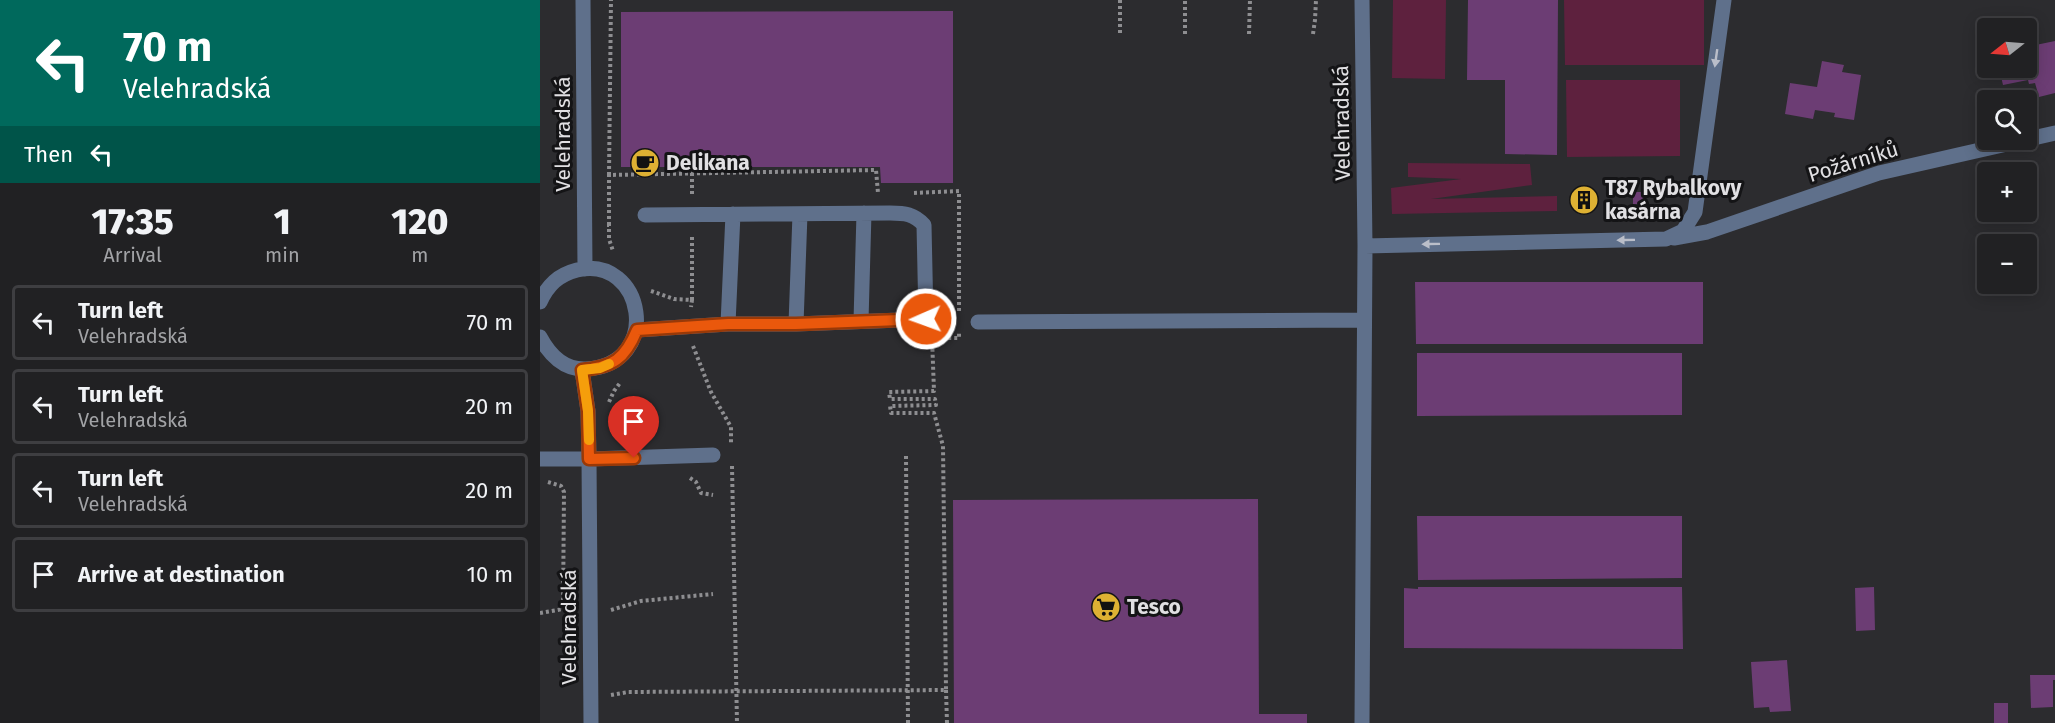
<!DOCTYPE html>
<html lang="en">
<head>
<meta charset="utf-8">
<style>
	body { margin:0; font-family:"Fira Sans",sans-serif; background:#29292b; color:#f1f3f6; height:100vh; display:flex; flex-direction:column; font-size:22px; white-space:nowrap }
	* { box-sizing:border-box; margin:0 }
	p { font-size:20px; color:#a2a3a6 }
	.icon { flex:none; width:33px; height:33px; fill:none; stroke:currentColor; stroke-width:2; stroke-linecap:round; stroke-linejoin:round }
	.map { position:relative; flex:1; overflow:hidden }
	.side { display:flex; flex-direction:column; background:#212123; width:540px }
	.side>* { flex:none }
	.top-card { background:#00695c; color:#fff; overflow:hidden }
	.needle { width:39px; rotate:253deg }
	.fabs { position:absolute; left:1437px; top:18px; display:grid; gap:12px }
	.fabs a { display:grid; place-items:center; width:60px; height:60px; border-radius:6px; background:#212123; box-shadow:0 3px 15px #0003,0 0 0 2px #3e3e41; font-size:30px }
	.pin { position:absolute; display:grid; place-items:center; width:51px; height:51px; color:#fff; margin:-62px -26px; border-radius:50% 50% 50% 0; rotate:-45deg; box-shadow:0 0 6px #0007 }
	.pin .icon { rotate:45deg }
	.me { position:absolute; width:66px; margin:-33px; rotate:268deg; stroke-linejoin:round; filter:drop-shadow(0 0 4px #0008) }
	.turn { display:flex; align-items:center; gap:21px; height:126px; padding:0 24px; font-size:27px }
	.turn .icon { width:78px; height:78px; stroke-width:2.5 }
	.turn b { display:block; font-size:42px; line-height:51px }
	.then { display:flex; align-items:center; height:57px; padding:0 24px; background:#0003; gap:12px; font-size:22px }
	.eta { display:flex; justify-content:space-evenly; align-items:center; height:102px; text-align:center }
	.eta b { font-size:36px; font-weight:800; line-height:42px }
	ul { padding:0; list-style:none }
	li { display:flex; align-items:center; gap:18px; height:75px; margin:0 12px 9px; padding:0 12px; border:3px solid #3e3e41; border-radius:6px }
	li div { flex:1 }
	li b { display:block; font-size:22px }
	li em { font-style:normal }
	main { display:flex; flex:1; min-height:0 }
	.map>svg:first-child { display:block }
	.green { fill:#5e213e }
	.building { fill:#6c3d74 }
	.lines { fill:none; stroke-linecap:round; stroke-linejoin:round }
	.path { stroke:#8e8e91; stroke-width:4; stroke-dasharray:3 3; stroke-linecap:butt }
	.minor { stroke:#5f708b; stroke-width:15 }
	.oneway { fill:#babec9 }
	.route-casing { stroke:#983908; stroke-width:15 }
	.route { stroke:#ea580c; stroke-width:10 }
	.slow { stroke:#f59e0b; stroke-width:10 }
	.labels { text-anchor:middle; stroke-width:6; stroke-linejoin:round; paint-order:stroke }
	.street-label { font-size:21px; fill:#e1e0e3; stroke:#141416 }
	.poi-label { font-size:21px; font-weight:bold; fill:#e1e0e3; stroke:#141416; text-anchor:start }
</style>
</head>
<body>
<main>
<section class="side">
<div class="top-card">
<div class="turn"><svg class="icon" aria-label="left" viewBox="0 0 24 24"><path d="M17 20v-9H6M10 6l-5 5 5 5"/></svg><div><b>70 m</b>Velehradská</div></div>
<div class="then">Then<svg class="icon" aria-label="left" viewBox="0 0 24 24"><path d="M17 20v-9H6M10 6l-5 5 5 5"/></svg></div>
</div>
<div class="eta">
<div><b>17:35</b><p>Arrival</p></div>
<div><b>1</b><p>min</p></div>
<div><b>120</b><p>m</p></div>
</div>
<ul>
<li><svg class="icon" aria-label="left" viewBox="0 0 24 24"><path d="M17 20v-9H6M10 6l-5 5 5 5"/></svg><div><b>Turn left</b><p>Velehradská</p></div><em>70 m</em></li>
<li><svg class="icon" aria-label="left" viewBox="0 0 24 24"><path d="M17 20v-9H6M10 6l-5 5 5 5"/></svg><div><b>Turn left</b><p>Velehradská</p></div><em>20 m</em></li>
<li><svg class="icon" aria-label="left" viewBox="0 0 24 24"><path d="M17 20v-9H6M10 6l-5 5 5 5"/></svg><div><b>Turn left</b><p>Velehradská</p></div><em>20 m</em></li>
<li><svg class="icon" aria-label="arrive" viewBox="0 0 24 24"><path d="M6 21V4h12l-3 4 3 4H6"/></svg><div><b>Arrive at destination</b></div><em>10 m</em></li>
</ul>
</section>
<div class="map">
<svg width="1515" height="723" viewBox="0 0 1515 723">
	<rect width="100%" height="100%" fill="#2c2c2f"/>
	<path class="green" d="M853 0H906L905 79 852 78Z
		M1024 0H1164V65H1025Z
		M1026 80H1140V156L1027 157Z
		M868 163 990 164 992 185 891 199 1017 196V211L852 214 851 188 921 179 868 177Z"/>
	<path class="building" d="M928 0H1018L1017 155 965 154V80H927Z
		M413 11V183H341L340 167H81V12Z
		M1515 41V93L1499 97 1495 83 1489 84 1488 80 1463 85 1459 68H1486V47Z
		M1282 61 1304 65 1302 72 1321 75 1314 120 1294 117 1295 113 1275 110 1273 119 1245 114 1250 83 1277 87Z
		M1093 192H1106V204H1093Z
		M1036 195H1052V205L1035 206Z
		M875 282H1163V344H876Z
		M877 353H1142V415L877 416Z
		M718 499 719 714H767V723H414L413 500Z
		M877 516H1142V578L878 580Z
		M878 587H1142L1143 649 864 648V588L878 589Z
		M1334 587 1335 630 1316 631 1315 588Z
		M1247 660 1251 711 1230 712 1229 707 1214 708 1211 662Z
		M1490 675H1515V680H1513V707L1491 708Z
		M1454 703H1468V723H1454Z"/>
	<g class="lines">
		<path class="path" d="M580 0V34
			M645 34V0
			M709 34 710 0
			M773 34 775 20 776 0
			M152 173V194
			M69 175 71 0
			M374 193 419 191V312
			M67 225H69V239L73 251
			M69 225V175L336 170 338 193
			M111 291 134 299 152 300 151 307
			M152 300V234
			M153 346 171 392 191 427V443
			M69 402 74 391 80 383
			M366 456 368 723
			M192 466 197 723
			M150 478 156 482 161 493 173 495
			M8 482 21 486 24 492 23 609H31
			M71 610 101 601 173 594
			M0 613 23 609
			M406 690 407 723
			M71 695 88 692 406 690 403 446 394 413H351L350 406 396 405 395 399H350L349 392 394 391 392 338H419V331"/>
		<path class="minor" d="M43 0 45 269
			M1134 238 1167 232 1339 173 1515 133
			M825 246 1126 239 1143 231 1155 212 1184 0
			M0 302C8 285 18 275 37 270 104 254 124 365 46 369 24 370 9 354 0 337
			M321 321 324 213
			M438 322 824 320
			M188 324 193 214
			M256 324 260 214
			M97 330 188 324H256L386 319 384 225C374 214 365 213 350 213L105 215
			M0 459H49L48 411 42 370
			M51 723 49 459 173 455
			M822 723 825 246 822 0"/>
	</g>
	<defs><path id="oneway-solid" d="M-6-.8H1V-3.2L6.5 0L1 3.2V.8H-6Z" transform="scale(1.5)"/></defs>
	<g class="oneway">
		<use href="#oneway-solid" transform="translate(1176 58) rotate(98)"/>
		<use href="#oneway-solid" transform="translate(1086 240) rotate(179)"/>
		<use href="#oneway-solid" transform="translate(891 244) rotate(179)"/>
	</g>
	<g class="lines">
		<g class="route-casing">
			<path id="route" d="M94 458 49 459 48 411 42 370C73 367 85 359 97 330L188 324H256L386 319"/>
		</g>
		<use href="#route" class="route"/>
		<path class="slow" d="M49 440 48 411 42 370 60 368 69 364"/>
	</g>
	<defs>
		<g id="cafe-disc" transform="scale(1.5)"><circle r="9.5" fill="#deb133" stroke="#141416"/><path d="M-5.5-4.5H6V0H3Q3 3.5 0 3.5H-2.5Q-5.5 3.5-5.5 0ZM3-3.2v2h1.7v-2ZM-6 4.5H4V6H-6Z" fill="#111"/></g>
		<g id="building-disc" transform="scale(1.5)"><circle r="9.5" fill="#deb133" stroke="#141416"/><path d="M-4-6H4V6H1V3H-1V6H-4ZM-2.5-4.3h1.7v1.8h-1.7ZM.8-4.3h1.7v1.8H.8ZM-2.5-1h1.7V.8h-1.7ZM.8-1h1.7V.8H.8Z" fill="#111"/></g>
		<g id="supermarket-disc" transform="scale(1.5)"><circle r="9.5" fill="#deb133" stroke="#141416"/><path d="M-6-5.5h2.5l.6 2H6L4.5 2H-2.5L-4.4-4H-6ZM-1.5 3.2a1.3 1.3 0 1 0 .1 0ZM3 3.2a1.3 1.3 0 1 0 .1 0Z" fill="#111"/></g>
	</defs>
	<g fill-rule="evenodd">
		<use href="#cafe-disc" x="105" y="163"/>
		<use href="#building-disc" x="1044" y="200"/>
		<use href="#supermarket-disc" x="566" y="607"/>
	</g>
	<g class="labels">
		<g class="street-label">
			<text transform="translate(802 123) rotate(-91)" y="7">Velehradská</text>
			<text transform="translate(23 134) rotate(-90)" y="7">Velehradská</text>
			<text transform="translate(1313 162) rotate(-17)" y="7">Požárníků</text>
			<text transform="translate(29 627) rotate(-90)" y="7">Velehradská</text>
		</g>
		<g class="poi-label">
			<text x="126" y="170">Delikana</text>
			<text x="1065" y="195">T87 Rybalkovy<tspan x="1065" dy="24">kasárna</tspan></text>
			<text x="587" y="614">Tesco</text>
		</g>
	</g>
</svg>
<div class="fabs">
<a><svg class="needle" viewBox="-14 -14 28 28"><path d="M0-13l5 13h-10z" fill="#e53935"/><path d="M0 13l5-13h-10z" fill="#a2a3a6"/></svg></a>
<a><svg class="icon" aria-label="search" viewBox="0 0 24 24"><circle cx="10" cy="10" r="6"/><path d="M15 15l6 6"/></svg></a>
<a>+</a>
<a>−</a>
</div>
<div class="pin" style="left:94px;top:458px;background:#d93025"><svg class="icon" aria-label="arrive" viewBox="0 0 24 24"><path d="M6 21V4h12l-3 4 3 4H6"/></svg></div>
<svg class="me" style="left:386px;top:319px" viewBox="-20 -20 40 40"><circle r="17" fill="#ea580c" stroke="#fff" stroke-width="3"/><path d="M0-11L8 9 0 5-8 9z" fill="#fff"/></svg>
</div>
</main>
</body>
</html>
